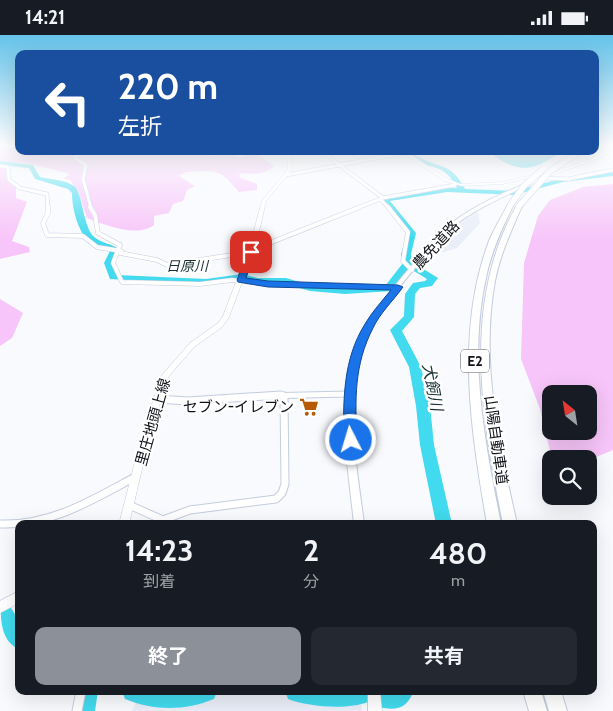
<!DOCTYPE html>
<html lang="ja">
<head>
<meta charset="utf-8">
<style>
	body { margin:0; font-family:Cabin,"Noto Sans JP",sans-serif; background:#242831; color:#f1f3f6; height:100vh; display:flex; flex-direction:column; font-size:19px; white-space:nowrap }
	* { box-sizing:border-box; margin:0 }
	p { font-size:16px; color:#9ea1a6 }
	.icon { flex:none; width:28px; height:28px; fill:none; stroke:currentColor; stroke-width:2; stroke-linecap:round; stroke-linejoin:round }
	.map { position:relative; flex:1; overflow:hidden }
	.details { position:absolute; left:15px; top:485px; width:582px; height:175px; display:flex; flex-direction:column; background:#171b24; border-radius:10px; box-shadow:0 5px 20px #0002 }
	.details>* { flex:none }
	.guide { position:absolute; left:15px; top:15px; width:584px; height:105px; border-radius:10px; box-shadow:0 5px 20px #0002; background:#1a4fa0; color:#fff; overflow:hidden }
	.needle { width:32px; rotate:330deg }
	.fabs { position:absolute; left:542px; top:350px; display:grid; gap:10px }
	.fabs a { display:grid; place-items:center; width:55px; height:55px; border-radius:10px; background:#171b24; box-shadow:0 5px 20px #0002; font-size:25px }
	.pin { position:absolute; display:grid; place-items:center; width:42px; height:42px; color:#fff; margin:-21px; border-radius:10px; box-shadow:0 2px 8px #0006 }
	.me { position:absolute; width:55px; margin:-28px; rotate:355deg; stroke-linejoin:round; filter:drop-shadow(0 0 4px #0008) }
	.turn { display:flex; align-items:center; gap:18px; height:105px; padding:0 20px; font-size:22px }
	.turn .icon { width:65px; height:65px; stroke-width:2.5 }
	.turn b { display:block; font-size:35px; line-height:42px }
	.eta { display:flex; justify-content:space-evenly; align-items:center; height:85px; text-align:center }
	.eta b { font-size:30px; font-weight:700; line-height:35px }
	.action { display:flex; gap:10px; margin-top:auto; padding:10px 20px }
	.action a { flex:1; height:58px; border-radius:10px; background:#8c9099; color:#fff; font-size:20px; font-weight:700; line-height:58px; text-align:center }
	.action a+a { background:#242831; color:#f1f3f6 }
	.status { display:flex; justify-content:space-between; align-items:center; height:35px; padding:0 25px; background:#171b24; direction:ltr }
	.status svg { height:14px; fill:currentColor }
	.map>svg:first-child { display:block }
	.built { fill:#eaeef8 }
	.green { fill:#f7c5f9; fill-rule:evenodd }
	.water { fill:#42daee }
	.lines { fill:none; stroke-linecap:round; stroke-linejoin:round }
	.river { fill:#42daee; fill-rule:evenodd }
	.minor-far4-casing { stroke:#c4ccde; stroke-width:4.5 }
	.minor-far3-casing { stroke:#c4ccde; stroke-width:5 }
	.minor-far2-casing { stroke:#c4ccde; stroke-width:7 }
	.minor-far1-casing { stroke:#c4ccde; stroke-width:9 }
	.minor-casing { stroke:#c4ccde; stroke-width:11 }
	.tertiary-casing { stroke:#c4ccde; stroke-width:2 }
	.secondary-casing { stroke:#c4ccde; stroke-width:1 }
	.motorway-casing { stroke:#c4ccde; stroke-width:2 }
	.minor-far4 { stroke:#fff; stroke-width:3 }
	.minor-far3 { stroke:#fff; stroke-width:4 }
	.minor-far2 { stroke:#fff; stroke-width:5 }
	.minor-far1 { stroke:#fff; stroke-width:7 }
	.minor { stroke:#fff; stroke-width:9 }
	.tertiary { fill:#fff; fill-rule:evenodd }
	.secondary { fill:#fff; fill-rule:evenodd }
	.motorway { fill:#fff; fill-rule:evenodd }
	.motorway-bridge-casing { stroke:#c4ccde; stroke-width:7; stroke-linecap:butt }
	.motorway-bridge { stroke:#fff; stroke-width:5.5 }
	.route { fill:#1a73e8; stroke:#114b97 }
	.labels { text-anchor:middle; stroke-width:5; stroke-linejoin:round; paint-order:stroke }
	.far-water-label { font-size:14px; font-style:italic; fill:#172f33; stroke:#fff }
	.shield { fill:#fff; stroke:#58595d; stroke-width:1 }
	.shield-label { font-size:14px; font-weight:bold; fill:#101218 }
	.street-label { font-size:15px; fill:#101218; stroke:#fff }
	.poi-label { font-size:15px; fill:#101218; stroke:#fff; text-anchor:end }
	.water-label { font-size:16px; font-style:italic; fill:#172f33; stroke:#fff }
</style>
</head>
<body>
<div class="status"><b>14:21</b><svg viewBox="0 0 49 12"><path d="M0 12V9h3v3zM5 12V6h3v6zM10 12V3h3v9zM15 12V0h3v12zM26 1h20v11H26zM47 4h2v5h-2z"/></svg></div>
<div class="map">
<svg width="613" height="676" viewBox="0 0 613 676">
	<rect width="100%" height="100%" fill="#f9fafe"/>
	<path class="built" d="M474 177 478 178 480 188 457 213 444 217 438 218 433 214 456 189Z
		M233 656H275L316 664 361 663 362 676H132L138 662 170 664Z"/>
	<path class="green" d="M0 110H19V116H201L213 121 235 116 236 122H244V116H252L274 131C266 140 251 139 240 138L239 142 257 149V155L239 157C224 140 222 135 198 136 190 137 184 136 179 141L195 151 187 155 183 166 173 169 169 178 154 181V190C137 203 105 190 87 183L78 156 70 145 63 144 69 140 67 138 27 128 0 127Z
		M0 131 6 133V143L16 152V163L27 167 12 206 29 212 30 217 0 224Z
		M613 149V415L589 425 552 424 540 374 521 324 524 228 538 181 550 165 583 152ZM551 359H589V396H551Z
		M0 264 23 278 12 303 0 311Z"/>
	<path class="water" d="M493 116H563C532 136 521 140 490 118Z"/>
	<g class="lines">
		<path class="river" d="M405 116C413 116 416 121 423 124 445 134 452 130 465 154L514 156 563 143 613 137V141L563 147 514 160 447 157 390 166 416 198 411 219 412 227 438 243 432 251 420 253 415 259 414 282 402 296 421 332 430 371 434 410 452 489H436L420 410 416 371 409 332 390 295 404 281 405 259 413 248 425 246 427 244 409 233 392 256 345 259 310 256 286 249H258L242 245 206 250 110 244 104 228 110 216C105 215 99 214 95 212 79 202 72 175 72 158L68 154 35 144 29 133 0 130V126L33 130 40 142C49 144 66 145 74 151 82 156 83 190 93 201 101 209 112 208 120 215L114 228 117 240 206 244 242 239 258 243H286L310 250 345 253 385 251 403 228 401 219 408 198 382 166V162L447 153H457C442 122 422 139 405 116Z
			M1 566C21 575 19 596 19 614 1 607 0 583 1 566Z
			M76 656H98L95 676H73Z
			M122 656H217L214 664C185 676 154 676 125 664Z
			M285 656H370L371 659 368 667C348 675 308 672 288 664Z
			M374 656H414C405 676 395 676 374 671L371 663Z"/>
		<g class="minor-far4-casing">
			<path id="minor-far4" d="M81 116 75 123 86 130 83 144 91 173
				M321 116 383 163
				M436 116H457
				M462 116H478
				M587 116 601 121
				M0 131 8 132 9 145 20 153 47 159 48 173
				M286 140 398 119 430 116
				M542 143 568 144 613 135
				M380 164 389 173
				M357 173 383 163 455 150"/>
		</g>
		<g class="minor-far3-casing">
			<path id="minor-far3" d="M48 172V178L43 188 47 200 83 201 97 212 121 216
				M90 172 95 180 98 198 120 210 113 228 122 247 200 249 232 245 268 249 398 252
				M388 172 408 197 403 226 412 235
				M252 215 360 172
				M120 218 157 225 167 230 251 217"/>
		</g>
		<g class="minor-far2-casing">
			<path id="minor-far2" d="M260 361 349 359"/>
		</g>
		<g class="minor-far1-casing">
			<path id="minor-far1" d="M157 364 188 366 281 360
				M129 470 163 485 190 475 276 464 282 458 285 449 284 361
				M0 489C51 491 92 465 135 442"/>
		</g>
		<g class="minor-casing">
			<path id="minor" d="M77 676 81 656"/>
		</g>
		<g class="tertiary-casing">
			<path id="tertiary" d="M541 142 544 143C535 149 523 152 513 157 494 166 476 175 460 186 440 200 426 221 410 239 397 255 382 272 372 291 340 352 356 423 364 489H354C349 439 339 387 349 338 359 292 389 257 419 222 430 210 440 197 453 187 479 167 511 155 541 142Z"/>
		</g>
		<g class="secondary-casing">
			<path id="secondary" d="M613 112V115L599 123 542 144 532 142 503 149 461 151 445 146 400 116H405L447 144 461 149 503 147 532 140 542 142 597 121Z
				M291 116H295L291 123 292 134 266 166 256 210 229 282 222 292 194 312 169 341 152 392 129 489H119L144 392 162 340 190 308 218 288 223 281 250 210 262 166 288 134 287 123Z
				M19 556V568L0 578V566Z
				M368 656H380L382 676H368Z"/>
		</g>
		<g class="motorway-casing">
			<path id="motorway" d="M511 167 514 169C502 193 491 217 486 243 468 324 485 409 501 489H487C471 396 455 297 489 206 494 194 502 181 508 169Z
				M517 170 522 171C511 196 500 220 495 246 480 327 499 410 517 489H503C482 383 461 268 517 170Z
				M523 656H541L547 676H529Z
				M543 656H561L567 676H549Z"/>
		</g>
		<use href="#minor-far4" class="minor-far4"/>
		<use href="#minor-far3" class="minor-far3"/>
		<use href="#minor-far2" class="minor-far2"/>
		<use href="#minor-far1" class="minor-far1"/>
		<use href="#minor" class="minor"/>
		<use href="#tertiary" class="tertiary"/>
		<use href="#secondary" class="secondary"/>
		<use href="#motorway" class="motorway"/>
		<g class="motorway-bridge-casing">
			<path id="motorway-bridge" d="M511 169 524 151 544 133
				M519 171 550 136 581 116"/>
		</g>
		<use href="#motorway-bridge" class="motorway-bridge"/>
	</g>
	<linearGradient id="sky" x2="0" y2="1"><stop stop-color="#65c3ea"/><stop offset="0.54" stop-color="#fcfdff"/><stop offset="1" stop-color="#fcfdff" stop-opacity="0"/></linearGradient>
	<rect width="613" height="204" fill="url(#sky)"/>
	<path class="route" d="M248 215 255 217 246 243 268 246 398 250 403 252C393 266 380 278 373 293 354 330 355 364 357 405L355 409H346L344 405C343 365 343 324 365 289 372 277 382 266 391 255L268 252 238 247 237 245Z"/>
	<defs>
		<g id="supermarket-bare" transform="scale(1.5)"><path d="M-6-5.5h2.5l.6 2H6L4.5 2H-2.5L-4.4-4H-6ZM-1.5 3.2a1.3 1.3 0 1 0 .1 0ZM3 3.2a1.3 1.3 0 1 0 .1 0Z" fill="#b65903" stroke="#fff" stroke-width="2.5" paint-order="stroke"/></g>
	</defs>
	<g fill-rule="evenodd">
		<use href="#supermarket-bare" x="309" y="372"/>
	</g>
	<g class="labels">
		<g class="far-water-label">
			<text x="187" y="236">日原川</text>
		</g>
		<rect class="shield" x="461" y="314.5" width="28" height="23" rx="4"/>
		<g class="shield-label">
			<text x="475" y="331">E2</text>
		</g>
		<g class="street-label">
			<text transform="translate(436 210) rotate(-47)" y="5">農免道路</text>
			<text transform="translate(153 387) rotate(-74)" y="5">里庄地頭上線</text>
			<text transform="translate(496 405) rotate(82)" y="5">山陽自動車道</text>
		</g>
		<g class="poi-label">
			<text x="294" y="377">セブン-イレブン</text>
		</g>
		<g class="water-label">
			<text transform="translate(433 352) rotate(79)" y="6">犬飼川</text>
		</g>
	</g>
</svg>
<div class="fabs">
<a><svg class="needle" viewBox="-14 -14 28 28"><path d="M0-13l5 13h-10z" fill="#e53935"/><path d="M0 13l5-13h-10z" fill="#9ea1a6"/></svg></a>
<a><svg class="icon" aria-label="search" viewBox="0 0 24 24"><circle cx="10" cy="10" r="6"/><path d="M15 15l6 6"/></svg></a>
</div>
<div class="pin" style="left:251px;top:217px;background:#d93025"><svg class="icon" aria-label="arrive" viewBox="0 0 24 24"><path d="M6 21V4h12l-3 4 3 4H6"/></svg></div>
<svg class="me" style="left:351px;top:405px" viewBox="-20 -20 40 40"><circle r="17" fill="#1a73e8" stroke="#fff" stroke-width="3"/><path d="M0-11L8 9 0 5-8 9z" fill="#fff"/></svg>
<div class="guide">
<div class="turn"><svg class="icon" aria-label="left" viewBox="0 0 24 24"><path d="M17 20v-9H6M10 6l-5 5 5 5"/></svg><div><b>220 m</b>左折</div></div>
</div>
<section class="details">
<div class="eta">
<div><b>14:23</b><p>到着</p></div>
<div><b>2</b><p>分</p></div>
<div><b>480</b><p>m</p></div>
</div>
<div class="action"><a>終了</a><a>共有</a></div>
</section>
</div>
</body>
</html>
